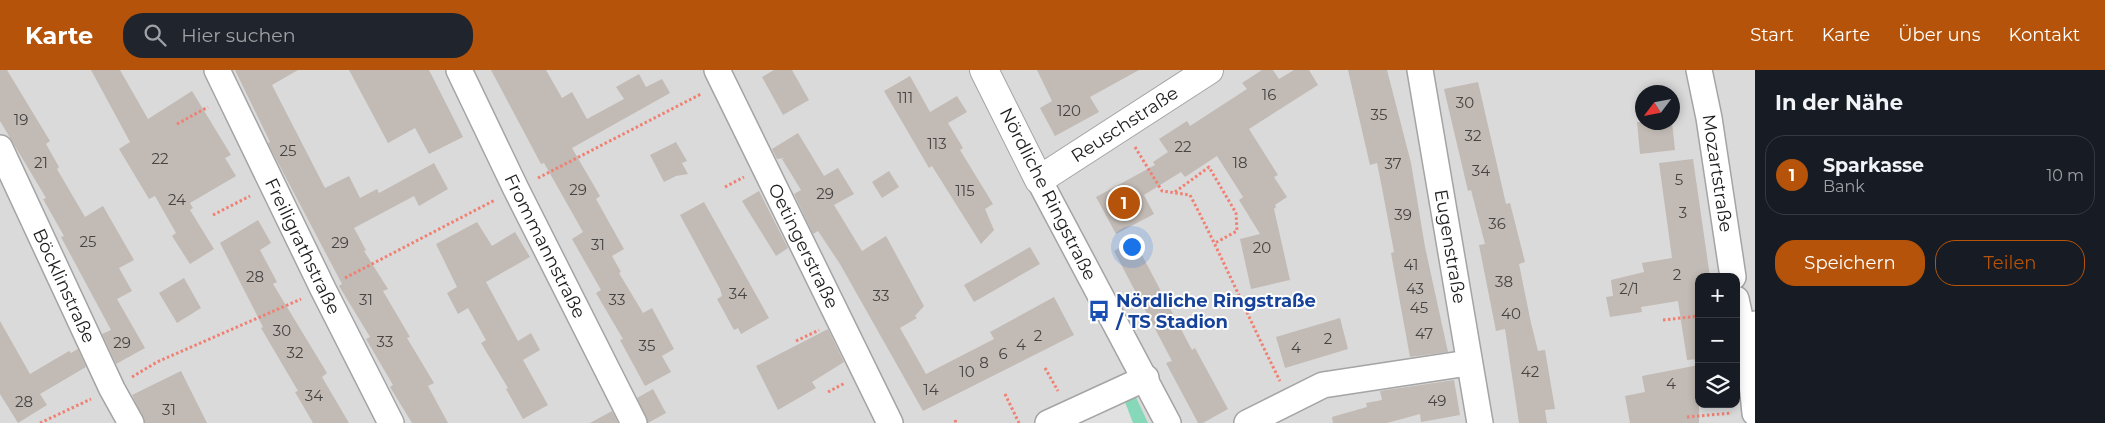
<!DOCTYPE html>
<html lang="de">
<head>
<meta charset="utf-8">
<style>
	body { margin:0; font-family:Montserrat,sans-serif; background:#20242c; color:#f1f3f6 }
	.controls { position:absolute; right:15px; bottom:15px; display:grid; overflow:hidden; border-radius:10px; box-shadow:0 2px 8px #0003 }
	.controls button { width:45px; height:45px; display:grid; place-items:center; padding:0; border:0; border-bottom:1px solid #363941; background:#171b24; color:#f1f3f6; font:25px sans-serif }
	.compass { position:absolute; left:1635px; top:15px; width:45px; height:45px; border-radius:50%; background:#171b24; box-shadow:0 2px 8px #0003; rotate:238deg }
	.you { position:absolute; left:1131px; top:176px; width:18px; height:18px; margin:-12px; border:4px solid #fff; border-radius:50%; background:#1a73e8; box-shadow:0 0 0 8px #1a73e833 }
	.badge { display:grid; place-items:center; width:32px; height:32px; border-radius:50%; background:#b45309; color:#fff; font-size:16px; font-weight:700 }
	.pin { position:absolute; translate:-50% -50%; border:2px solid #fff; box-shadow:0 1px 5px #0006 }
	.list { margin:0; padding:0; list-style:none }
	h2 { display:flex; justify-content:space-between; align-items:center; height:65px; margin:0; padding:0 20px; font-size:21px }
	h2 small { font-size:16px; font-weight:400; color:#9ea1a6 }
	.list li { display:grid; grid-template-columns:32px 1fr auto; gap:15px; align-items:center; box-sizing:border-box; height:80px; margin:0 10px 10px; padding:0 10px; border:1px solid #363941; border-radius:20px }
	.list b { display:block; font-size:19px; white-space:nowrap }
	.list p { margin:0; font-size:16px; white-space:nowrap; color:#9ea1a6 }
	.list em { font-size:16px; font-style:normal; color:#9ea1a6 }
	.actions { display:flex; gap:10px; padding:15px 20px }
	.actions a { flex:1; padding:11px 0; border:1px solid #b45309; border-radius:20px; text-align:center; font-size:18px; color:#b45309 }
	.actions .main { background:#b45309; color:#fff }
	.icon { flex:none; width:28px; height:28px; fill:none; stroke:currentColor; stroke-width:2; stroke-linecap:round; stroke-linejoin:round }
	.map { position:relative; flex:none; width:1755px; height:353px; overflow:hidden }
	header { display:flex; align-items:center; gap:30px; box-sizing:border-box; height:70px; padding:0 25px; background:#b45309; color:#fff }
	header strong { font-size:24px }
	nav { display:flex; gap:28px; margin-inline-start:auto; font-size:18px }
	.search { width:350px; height:45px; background:#20242c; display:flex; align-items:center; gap:12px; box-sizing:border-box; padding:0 18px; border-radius:20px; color:#9ea1a6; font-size:19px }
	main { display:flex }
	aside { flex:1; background:#171b24 }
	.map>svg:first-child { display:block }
	.residential { fill:#dbdada; fill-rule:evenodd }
	.pitch { fill:#87d8b9 }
	.parking { fill:#e1e1e1 }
	.building { fill:#c2bab4 }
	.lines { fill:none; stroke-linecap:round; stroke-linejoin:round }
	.minor-casing { stroke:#a4a4a4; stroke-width:28 }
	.tertiary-casing { stroke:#a4a4a4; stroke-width:30 }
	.path { stroke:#f08072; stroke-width:3; stroke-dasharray:2.5 2.5; stroke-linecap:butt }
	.minor { stroke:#fff; stroke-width:25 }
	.tertiary { stroke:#fff; stroke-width:28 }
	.labels { text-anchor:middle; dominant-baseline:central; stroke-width:4; stroke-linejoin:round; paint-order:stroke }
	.number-label { font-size:15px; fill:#464443 }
	.street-label { font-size:18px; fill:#1d1d1d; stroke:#fff }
	.transit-label { font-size:18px; font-weight:bold; fill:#164399; stroke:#fff; text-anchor:start }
</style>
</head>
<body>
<header>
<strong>Karte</strong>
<div class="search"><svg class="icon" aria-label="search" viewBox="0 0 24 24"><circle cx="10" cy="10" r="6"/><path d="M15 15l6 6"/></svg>Hier suchen</div>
<nav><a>Start</a><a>Karte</a><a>Über uns</a><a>Kontakt</a></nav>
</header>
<main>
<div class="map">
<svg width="1755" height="353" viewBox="0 0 1755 353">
	<rect width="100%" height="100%" fill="#eeebe4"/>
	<path class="residential" d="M0,0H1755V353H0ZM1642,22H1672V52H1642ZM1699,207H1736V334H1699Z"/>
	<path class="pitch" d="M1134,323L1148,353H1068Z"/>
	<path class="parking" d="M1125,332L1133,353H1075Z"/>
	<path class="building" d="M0,0H7L50,71L46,74L59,97L57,99L85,147L103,136L134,190L119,198L132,221L117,229L145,278L116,294L102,264L111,260L61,167L64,166L43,129L46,128L0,51Z
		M91,0H120L148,49L192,21L231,85L225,88L236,106L190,133L193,138L190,140L214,179L190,194L172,166L176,163L155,126L149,129L119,79L130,72Z
		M235,0H298L272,15L325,118L349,106L360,128L377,119L379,123L434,93L448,119L419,136L414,126L354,158L366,180L364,181L388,219L383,221L410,267L407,268L434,313L428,316L448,353H412L390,317L393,315L366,269L370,267L339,216L342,214L275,87L268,73L270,72Z
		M349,0H429L463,67L429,84L415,58L388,73Z
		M491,0H546L562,28L572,22L587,49L624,29L616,17L639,4L646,17L662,9L670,23L572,78L600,126L596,129L624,179L612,186L621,202L619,203L643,243L652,238L674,279L662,286L671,302L645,316L620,270L623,269L596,223L601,220L572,169L583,162L544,93L541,94Z
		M774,0H792L809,30L783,45L762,7Z
		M1037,0H1139L1090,27L1099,42L1055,66L1040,38L1052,31Z
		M1262,0H1273L1279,9L1294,0H1309L1318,15L1249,59L1278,105L1274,107L1287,127L1275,135L1276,137L1274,139L1290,210L1251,219L1240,169L1260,164L1239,130L1243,127L1217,86L1185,107L1181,102L1144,125L1154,144L1116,164L1096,127L1155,95L1153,92L1168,82L1159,69L1187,51L1190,56L1247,19L1242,13Z
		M1348,0H1387L1411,93L1425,177L1448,282L1410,287L1391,183L1394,182L1382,118L1377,93L1370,95Z
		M910,6L930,42L957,26L967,42L948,53L963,78L960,80L993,134L985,139L994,160L981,174L932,96L929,98L884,21Z
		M1478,12L1506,134L1510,133L1525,192L1519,194L1531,253L1538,281L1545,280L1555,339L1545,340L1547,353H1519L1505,259L1496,261L1479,175L1485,174L1471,120L1468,121L1444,19Z
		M1637,52H1672L1675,80L1640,84Z
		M798,63L824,106L838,98L854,124L834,135L862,181L886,166L924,236L915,246L917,248L900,258L926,304L994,269L990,262L1054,227L1074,265L923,341L840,194L818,161L813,164L794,124L801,120L782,89L785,88L777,89L772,79Z
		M676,72L687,91L682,93L688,104L676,106L664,112L650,85Z
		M1693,89L1710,207H1699V289L1687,290L1678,231L1641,237L1642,242L1610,247L1606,227L1613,226L1611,210L1644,202L1642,193L1672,188L1659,93Z
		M889,101L899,117L882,128L872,112Z
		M759,121L788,178L776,186L742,131Z
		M704,132L769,248L741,264L738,258L734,260L717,229L722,226L720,219L680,145Z
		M258,150L271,173L260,180L277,212L273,214L327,303L322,307L349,353H313L295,322L298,321L261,258L263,257L220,173Z
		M477,152L492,176L515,162L530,187L486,212L518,271L531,263L540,280L523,290L548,335L523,349L506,319L508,318L481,273L486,270L468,238L458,244L447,223L457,217L436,174Z
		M1134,170L1192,280L1195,278L1228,339L1203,353H1198L1166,293L1172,291L1114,181Z
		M1030,177L1040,194L974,232L964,215Z
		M184,208L201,238L177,253L159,223Z
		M1340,248L1348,279L1285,298L1276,267Z
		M0,251L30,304L69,281L71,283L78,279L86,297L40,324L47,335L18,353L0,324Z
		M828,259L844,292L812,312L816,318L778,340L756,296Z
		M1699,295V353H1630L1625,326L1645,322L1642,306Z
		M181,301L207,353H145L132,325Z
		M1454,310L1460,345L1421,352L1420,344L1387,353H1333L1332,347L1367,337L1366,333L1382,330L1380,321Z
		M653,319L666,343L648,353L637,328Z
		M612,341L618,353H590Z"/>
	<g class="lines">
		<g class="minor-casing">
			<g id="minor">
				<path id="s1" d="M217,0L323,219L391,353"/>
				<path id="s2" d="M459,0L516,119L634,353"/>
				<path id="s3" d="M717,0L890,353"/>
				<path id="s4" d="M1420,0L1480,353"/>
				<path id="s5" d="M1699,0L1709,48L1733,207"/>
				<path id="s6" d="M0,78L112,319L131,353"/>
				<path d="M1039,110L1168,353"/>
				<path d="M1736,229L1747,279"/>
				<path d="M1755,254L1749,284L1755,343"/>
				<path d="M1048,353L1146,308"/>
				<path d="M1247,353L1323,315L1468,293"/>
			</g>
		</g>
		<g class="tertiary-casing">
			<g id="tertiary">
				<path id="s7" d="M984,0L1039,110L1209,0"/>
			</g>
		</g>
		<path class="path" d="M177,54L208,37
			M1135,77L1162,121L1190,125C1222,186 1249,249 1280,311
			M538,108L701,24
			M725,117L744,107
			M1175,122L1209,97L1236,143L1237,161L1215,173
			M213,145L250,126
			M345,208L495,130
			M1663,250L1699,246
			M796,271L819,260
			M1045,298L1058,321
			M132,307L157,292L301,229
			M828,322L845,313
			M1005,324L1019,353
			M1687,347L1732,343
			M955,350L956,353
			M40,353L91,329"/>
		<use href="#minor" class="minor"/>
		<use href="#tertiary" class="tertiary"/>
	</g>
	<defs>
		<g id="bus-bare" transform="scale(1.725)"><path d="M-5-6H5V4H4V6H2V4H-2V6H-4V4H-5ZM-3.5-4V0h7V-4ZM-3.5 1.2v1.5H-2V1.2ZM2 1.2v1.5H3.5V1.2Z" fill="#1a4fb4" stroke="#fff" stroke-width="2.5" paint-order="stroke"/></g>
	</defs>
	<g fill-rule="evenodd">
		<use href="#bus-bare" x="1099" y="241"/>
	</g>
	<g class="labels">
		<g class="number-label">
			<text x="1269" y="24">16</text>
			<text x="905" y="27">111</text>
			<text x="1465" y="32">30</text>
			<text x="1069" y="40">120</text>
			<text x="1379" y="44">35</text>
			<text x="21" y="49">19</text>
			<text x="1473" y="65">32</text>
			<text x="937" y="73">113</text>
			<text x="1183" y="76">22</text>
			<text x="288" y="80">25</text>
			<text x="160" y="88">22</text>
			<text x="41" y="92">21</text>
			<text x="1240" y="92">18</text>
			<text x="1393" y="93">37</text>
			<text x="1481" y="100">34</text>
			<text x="1679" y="109">5</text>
			<text x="578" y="119">29</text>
			<text x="965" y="120">115</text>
			<text x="825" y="123">29</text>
			<text x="177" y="129">24</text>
			<text x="1683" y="142">3</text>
			<text x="1403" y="144">39</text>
			<text x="1497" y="153">36</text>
			<text x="88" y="171">25</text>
			<text x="340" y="172">29</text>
			<text x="598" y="174">31</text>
			<text x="1262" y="177">20</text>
			<text x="1411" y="194">41</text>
			<text x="1677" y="204">2</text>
			<text x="255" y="206">28</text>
			<text x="1504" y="211">38</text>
			<text x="1415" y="218">43</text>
			<text x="1629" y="218">2/1</text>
			<text x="738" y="223">34</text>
			<text x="881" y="225">33</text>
			<text x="366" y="229">31</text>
			<text x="617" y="229">33</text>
			<text x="1419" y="237">45</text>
			<text x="1511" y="243">40</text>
			<text x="282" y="260">30</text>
			<text x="1424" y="263">47</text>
			<text x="1038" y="265">2</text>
			<text x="1328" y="268">2</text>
			<text x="385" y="271">33</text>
			<text x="122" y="272">29</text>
			<text x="1021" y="274">4</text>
			<text x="647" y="275">35</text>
			<text x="1296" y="277">4</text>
			<text x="295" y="282">32</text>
			<text x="1003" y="283">6</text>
			<text x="984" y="292">8</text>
			<text x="967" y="301">10</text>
			<text x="1530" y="301">42</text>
			<text x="1671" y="313">4</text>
			<text x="931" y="319">14</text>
			<text x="314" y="325">34</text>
			<text x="1437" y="330">49</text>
			<text x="24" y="331">28</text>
			<text x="169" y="339">31</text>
		</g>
		<g class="street-label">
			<text stroke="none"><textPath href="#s7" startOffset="225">Reuschstraße</textPath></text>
			<text stroke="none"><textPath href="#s5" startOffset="105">Mozartstraße</textPath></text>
			<text transform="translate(1048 124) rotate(63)">Nördliche Ringstraße</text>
			<text stroke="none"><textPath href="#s1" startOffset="196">Freiligrathstraße</textPath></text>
			<text stroke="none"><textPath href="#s2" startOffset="196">Frommannstraße</textPath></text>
			<text stroke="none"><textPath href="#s3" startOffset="196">Oetingerstraße</textPath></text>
			<text stroke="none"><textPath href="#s4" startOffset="179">Eugenstraße</textPath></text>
			<text stroke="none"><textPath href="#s6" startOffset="152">Böcklinstraße</textPath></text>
		</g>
		<g class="transit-label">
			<text x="1116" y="231">Nördliche Ringstraße<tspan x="1116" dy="21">/ TS Stadion</tspan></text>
		</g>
	</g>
</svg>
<div class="controls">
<button>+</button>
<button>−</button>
<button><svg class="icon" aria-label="layers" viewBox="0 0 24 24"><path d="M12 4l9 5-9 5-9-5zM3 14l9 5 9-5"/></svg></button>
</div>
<svg class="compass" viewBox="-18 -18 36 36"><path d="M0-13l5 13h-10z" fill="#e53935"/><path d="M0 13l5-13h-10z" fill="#9ea1a6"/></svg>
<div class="you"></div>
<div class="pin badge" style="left:1124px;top:133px">1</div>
</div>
<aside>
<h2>In der Nähe<small></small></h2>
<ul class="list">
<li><span class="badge">1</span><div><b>Sparkasse</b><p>Bank</p></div><em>10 m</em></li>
</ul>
<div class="actions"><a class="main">Speichern</a><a>Teilen</a></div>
</aside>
</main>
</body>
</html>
